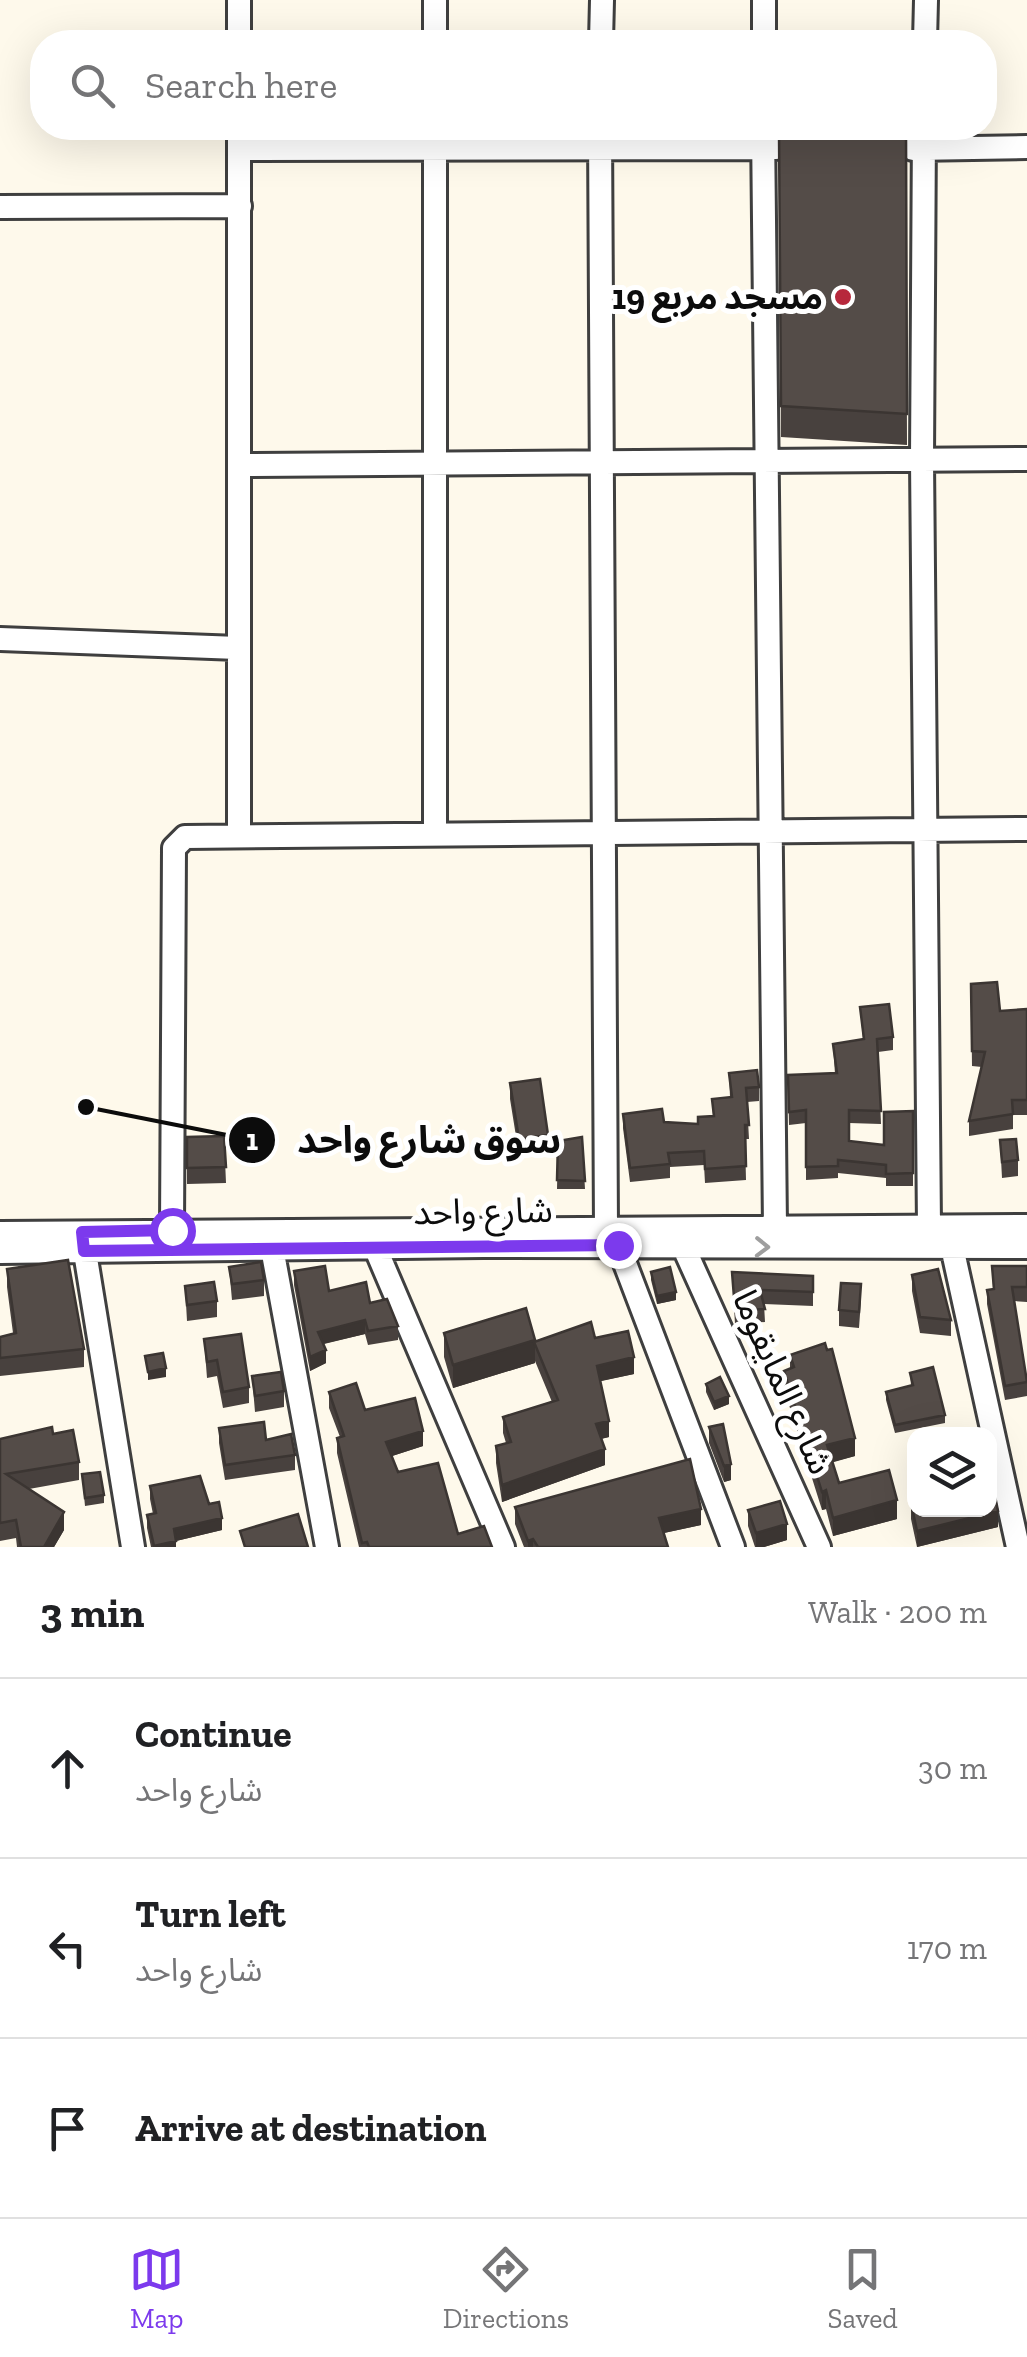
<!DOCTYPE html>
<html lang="en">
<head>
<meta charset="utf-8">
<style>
	body { margin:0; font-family:"Zilla Slab","Noto Sans Arabic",serif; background:#f6f6f6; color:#202124 }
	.controls { position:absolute; right:30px; bottom:30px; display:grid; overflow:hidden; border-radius:20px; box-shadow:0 10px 40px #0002 }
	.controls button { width:90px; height:90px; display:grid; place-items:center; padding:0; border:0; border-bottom:2px solid #e0e0e0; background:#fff; color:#202124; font:50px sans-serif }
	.stop { position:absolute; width:30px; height:30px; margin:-22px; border:8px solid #7c3aed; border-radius:50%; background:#fff }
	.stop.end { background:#7c3aed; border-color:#fff; box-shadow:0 2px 10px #0008 }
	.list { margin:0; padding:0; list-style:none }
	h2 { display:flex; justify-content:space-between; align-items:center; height:130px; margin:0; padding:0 40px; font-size:42px }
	h2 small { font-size:32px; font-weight:400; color:#757577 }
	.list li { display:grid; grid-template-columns:65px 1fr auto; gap:30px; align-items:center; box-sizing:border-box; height:180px; padding:0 40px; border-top:2px solid #e0e0e0 }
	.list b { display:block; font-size:38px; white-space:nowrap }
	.list p { margin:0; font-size:32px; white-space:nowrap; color:#757577 }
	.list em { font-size:32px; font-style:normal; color:#757577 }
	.icon { flex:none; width:55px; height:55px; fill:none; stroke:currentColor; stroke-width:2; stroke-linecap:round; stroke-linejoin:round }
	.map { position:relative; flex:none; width:1027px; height:1547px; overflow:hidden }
	.search { position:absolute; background:#fff; box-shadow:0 10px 40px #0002; left:30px; right:30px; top:30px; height:110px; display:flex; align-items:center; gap:25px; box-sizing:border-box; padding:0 35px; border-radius:40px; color:#757577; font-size:38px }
	.sheet { height:670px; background:#fff }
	nav { display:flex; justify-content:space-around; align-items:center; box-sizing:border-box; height:140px; border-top:2px solid #e0e0e0; background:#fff; font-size:28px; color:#757577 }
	nav a { display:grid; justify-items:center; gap:5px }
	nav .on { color:#7c3aed }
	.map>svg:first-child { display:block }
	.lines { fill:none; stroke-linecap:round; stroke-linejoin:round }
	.minor-casing { stroke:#3f3f3f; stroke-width:28 }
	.minor { stroke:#fff; stroke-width:22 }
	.wall { fill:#48413e }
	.shaded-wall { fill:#3b3532 }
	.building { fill:#544c48; stroke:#3b3532; stroke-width:2.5 }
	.oneway { stroke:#9e9e9e }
	.route { stroke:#7c3aed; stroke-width:12 }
	.poi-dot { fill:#b7283c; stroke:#fff; stroke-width:4 }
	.labels { text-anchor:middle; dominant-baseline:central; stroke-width:10; stroke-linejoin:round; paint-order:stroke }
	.poi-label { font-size:35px; font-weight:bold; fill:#0c0c0c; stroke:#fff; text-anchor:end }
	.street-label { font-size:35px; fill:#0c0c0c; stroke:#fff }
	.leader { fill:none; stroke:#0c0c0c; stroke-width:4 }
	.callout-dot { fill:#0c0c0c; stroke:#fff; stroke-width:4 }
	.mark-label { font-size:30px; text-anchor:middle; font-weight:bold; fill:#fff }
	.callout-label { font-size:38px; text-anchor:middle; font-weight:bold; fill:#0c0c0c; stroke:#fff; stroke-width:10; stroke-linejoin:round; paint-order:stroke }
</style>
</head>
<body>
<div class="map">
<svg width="1027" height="1547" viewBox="0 0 1027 1547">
	<rect width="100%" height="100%" fill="#fef9eb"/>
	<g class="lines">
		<g class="minor-casing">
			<path id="minor" d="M239,0V42
				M435,42V0
				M601,42L602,0
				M764,42V0
				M925,42L926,0
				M600,128L606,1229L618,1245L733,1547
				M763,128L775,1227
				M924,128L922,460L929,1227
				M240,149L776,148
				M913,149L1027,147
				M0,207L240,206
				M241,465L1027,459
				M0,639L238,648
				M239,834V128
				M435,834V128
				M172,1230L174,848L185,837L1027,829
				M0,1233L1027,1226
				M679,1237L819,1547
				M83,1240L133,1547
				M375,1247L503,1547
				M952,1247L1018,1547
				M272,1248L327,1547
				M0,1252L483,1246L1027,1247"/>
		</g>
		<use href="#minor" class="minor"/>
	</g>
	<path class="wall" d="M906,131L907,445L781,437L779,132Z
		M971,984L1000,1011L1027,1009V1115H1013V1129L969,1136V1121L982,1067L972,1066Z
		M860,1007L893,1037V1050L878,1052L881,1124L849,1123V1141L884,1145L913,1111V1186H886V1178L838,1173V1178L806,1180V1123L789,1125L788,1075L835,1074L833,1044L863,1039Z
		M729,1073L759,1087V1101L747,1102L749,1139H745L746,1180L705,1183L704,1165L670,1167V1178L630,1182L623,1128V1114L664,1122L698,1124L713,1116L712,1099L730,1097Z
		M510,1083L548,1135V1151L519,1155L510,1099Z
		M224,1136L226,1183L187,1184V1137Z
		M582,1137L585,1189H557L558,1141Z
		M1000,1140L1018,1160V1176L1002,1178Z
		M992,1266H1027V1302L1014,1301L1027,1382V1396L1005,1400L987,1304V1290L993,1289Z
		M229,1267L264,1280V1296L232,1300Z
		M7,1269L84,1349V1367L0,1376V1337L13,1333L7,1287Z
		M294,1271L329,1291L370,1303L398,1326V1340L368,1345L365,1334L324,1344L326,1363L310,1371L294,1285Z
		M651,1272L676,1300L657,1304L651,1280Z
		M732,1272L813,1276V1306L764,1304L765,1322L735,1324Z
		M912,1275L951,1320V1336L920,1333L912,1291Z
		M185,1286L217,1301V1317L187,1321Z
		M861,1300L859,1328L839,1326V1310Z
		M444,1333L535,1341L595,1338L634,1374L600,1381L609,1437L601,1439L605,1465L502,1502L496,1463V1446L506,1443L503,1433V1417L552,1402L535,1361V1363L453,1388L444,1357Z
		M204,1339L249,1387V1403L223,1408L217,1376L207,1378Z
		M790,1355L855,1456L832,1462L839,1483L897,1519L833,1536L826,1509L822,1510L784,1389V1371L790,1369Z
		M910,1373L945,1415V1423L895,1433L886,1400V1392L911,1385Z
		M252,1376L284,1391V1407L255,1412Z
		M706,1384L729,1404L714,1410L706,1392Z
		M329,1392L365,1410L423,1446L392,1456L398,1472L458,1534L492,1547H359L337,1453V1438L340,1437L329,1408Z
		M709,1427L731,1480L724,1482L709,1443Z
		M219,1428L266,1440L295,1455V1470L225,1480L219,1443Z
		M53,1434L79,1462V1480L29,1489L64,1530L54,1547H17L16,1538L0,1541V1439Z
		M82,1474L104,1495V1503L85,1506Z
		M150,1486L209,1504L222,1530L176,1541V1547H151L147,1528V1515L153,1514L150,1499Z
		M911,1503L998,1527L917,1547L911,1519Z
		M515,1507L701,1525L664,1533L668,1547H524L515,1524Z
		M748,1510L787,1540L764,1547H755L748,1526Z"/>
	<path class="shaded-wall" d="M676,1292V1300L657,1304V1296Z
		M365,1320V1334L318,1345V1332Z
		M535,1340V1363L453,1388V1365Z
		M326,1350V1363L310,1371V1357Z
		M634,1357V1374L597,1382V1366Z
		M166,1368V1377L148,1380V1372Z
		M729,1396V1404L714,1410V1402Z
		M609,1421V1437L596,1440V1424Z
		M423,1431V1446L386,1458V1442Z
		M855,1438V1456L827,1464V1445Z
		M605,1449V1465L502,1502V1485Z
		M731,1464V1480L724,1482V1466Z
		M826,1490V1509L822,1510V1492Z
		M897,1500V1519L833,1536V1518Z
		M701,1509V1525L659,1534V1518Z
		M998,1511V1527L917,1547V1531Z
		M64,1512V1530L54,1547H44Z
		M222,1518V1530L176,1541V1547H154L174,1529Z
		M787,1524V1540L764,1547H756V1533Z
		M533,1539V1547H528V1541Z"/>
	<path class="building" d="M906,131L907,414L781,406L779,132Z
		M997,982L1000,1011L1027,1009V1100H1012L1013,1114L969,1121L985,1052L972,1051L971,984Z
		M889,1004L893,1037L877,1039L881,1111L849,1110V1141L884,1145V1112L913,1111V1173L886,1174V1165L838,1160V1166L806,1167V1110L789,1112L788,1075L837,1073L833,1044L864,1039L860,1007Z
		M757,1070L759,1087L746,1088L749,1125H745L746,1166L705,1169L704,1151L668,1153L670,1164L630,1168L623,1114L662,1109L664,1122L698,1124V1117L714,1116L712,1099L732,1097L729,1073Z
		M540,1079L548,1135L519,1139L510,1083Z
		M224,1136L226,1167L187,1168V1137Z
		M582,1137L585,1181L557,1180L558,1141Z
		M1016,1139L1018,1160L1002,1162L1000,1140Z
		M68,1260L84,1349L0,1358V1337L16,1333L7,1269Z
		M261,1262L264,1280L232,1284L229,1267Z
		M325,1266L329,1291L366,1282L370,1303L387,1299L398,1326L368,1331L365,1320L318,1332L326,1350L310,1357L294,1271Z
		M992,1266H1027V1287H1012L1027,1382L1005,1386L987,1290L994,1289Z
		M670,1267L676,1292L657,1296L651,1272Z
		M938,1269L951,1320L920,1317L912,1275Z
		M732,1272L813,1276V1292L760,1290L765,1309L735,1310Z
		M214,1282L217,1301L187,1305L185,1286Z
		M841,1283L861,1284L859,1312L839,1310Z
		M526,1308L535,1340L453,1365L444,1333Z
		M591,1322L595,1338L628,1331L634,1357L597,1366L609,1421L596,1424L605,1449L502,1485L496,1446L511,1442L503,1417L558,1400L534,1342Z
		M241,1334L249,1387L223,1392L217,1360L207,1362L204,1339Z
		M825,1343L827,1350L832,1349L855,1438L827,1445L839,1483L889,1470L897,1500L833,1518L826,1490L822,1492L784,1371L794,1367L790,1355Z
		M163,1353L166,1368L148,1372L145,1356Z
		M933,1367L945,1415L895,1425L886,1392L913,1385L910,1373Z
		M281,1372L284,1391L255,1396L252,1376Z
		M720,1377L729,1396L714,1402L706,1384Z
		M356,1383L365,1410L415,1398L423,1431L386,1442L398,1472L438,1463L458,1534L484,1526L492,1547H369L367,1542L362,1543L337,1438L344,1436L329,1392Z
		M264,1422L266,1440L291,1434L295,1455L225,1465L219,1428Z
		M723,1424L731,1464L724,1466L709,1427Z
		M52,1427L53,1434L73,1430L79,1462L6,1474L64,1512L44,1547H21L16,1520L0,1523V1439Z
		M690,1459L701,1509L659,1518L668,1547H538L533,1539L528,1541L515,1507Z
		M100,1472L104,1495L85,1498L82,1474Z
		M200,1476L209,1504L219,1502L222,1518L174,1529L176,1541L154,1546L147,1515L156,1513L150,1486Z
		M995,1496L998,1511L917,1531L911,1503L914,1502V1510H990V1497Z
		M780,1501L787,1524L756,1533L748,1510Z
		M298,1514L308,1547H245L240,1531Z"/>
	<defs><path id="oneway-chevron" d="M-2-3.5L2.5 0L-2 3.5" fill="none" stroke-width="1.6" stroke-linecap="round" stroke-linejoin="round" transform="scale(2.5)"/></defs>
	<use class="oneway" href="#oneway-chevron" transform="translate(762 1247) rotate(1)"/>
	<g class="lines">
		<path class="route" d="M172,1230L82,1232L84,1251L618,1245"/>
	</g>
	<circle class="poi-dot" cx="843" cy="297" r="10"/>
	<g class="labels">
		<g class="poi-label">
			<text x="823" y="297">مسجد مربع 19</text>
		</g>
		<g class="street-label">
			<text transform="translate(483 1211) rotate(-1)">شارع واحد</text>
			<text transform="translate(783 1382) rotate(66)">شارع المايقوما</text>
		</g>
	</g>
	<path class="leader" d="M86 1107L252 1140"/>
	<g class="callout-dot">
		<circle cx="86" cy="1107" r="10"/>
		<circle cx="252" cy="1140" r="25"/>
	</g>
	<g class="mark-label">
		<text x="252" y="1150">1</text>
	</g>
	<g class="callout-label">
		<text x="429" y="1153">سوق شارع واحد</text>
	</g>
</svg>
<div class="controls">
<button><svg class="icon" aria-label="layers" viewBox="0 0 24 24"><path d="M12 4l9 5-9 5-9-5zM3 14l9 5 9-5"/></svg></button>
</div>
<div class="stop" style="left:172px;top:1230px"></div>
<div class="stop end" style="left:618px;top:1245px"></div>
<div class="search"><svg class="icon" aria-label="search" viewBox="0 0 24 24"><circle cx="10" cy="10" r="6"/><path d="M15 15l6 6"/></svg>Search here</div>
</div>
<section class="sheet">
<h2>3 min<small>Walk · 200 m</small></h2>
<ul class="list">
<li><svg class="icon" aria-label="ahead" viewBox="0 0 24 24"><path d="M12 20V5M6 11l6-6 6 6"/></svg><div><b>Continue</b><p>شارع واحد</p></div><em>30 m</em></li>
<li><svg class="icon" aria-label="left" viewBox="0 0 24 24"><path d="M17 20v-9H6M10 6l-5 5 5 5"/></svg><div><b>Turn left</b><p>شارع واحد</p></div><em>170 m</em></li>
<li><svg class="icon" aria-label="arrive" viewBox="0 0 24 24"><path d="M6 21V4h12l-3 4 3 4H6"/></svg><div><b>Arrive at destination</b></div></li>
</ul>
</section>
<nav>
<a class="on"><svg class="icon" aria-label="map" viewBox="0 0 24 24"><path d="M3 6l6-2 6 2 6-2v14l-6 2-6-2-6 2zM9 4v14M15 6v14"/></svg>Map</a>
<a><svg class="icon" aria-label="directions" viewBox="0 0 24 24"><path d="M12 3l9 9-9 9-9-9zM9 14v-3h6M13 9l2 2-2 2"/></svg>Directions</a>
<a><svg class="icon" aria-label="saved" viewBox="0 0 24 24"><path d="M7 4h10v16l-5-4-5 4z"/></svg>Saved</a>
</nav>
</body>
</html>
